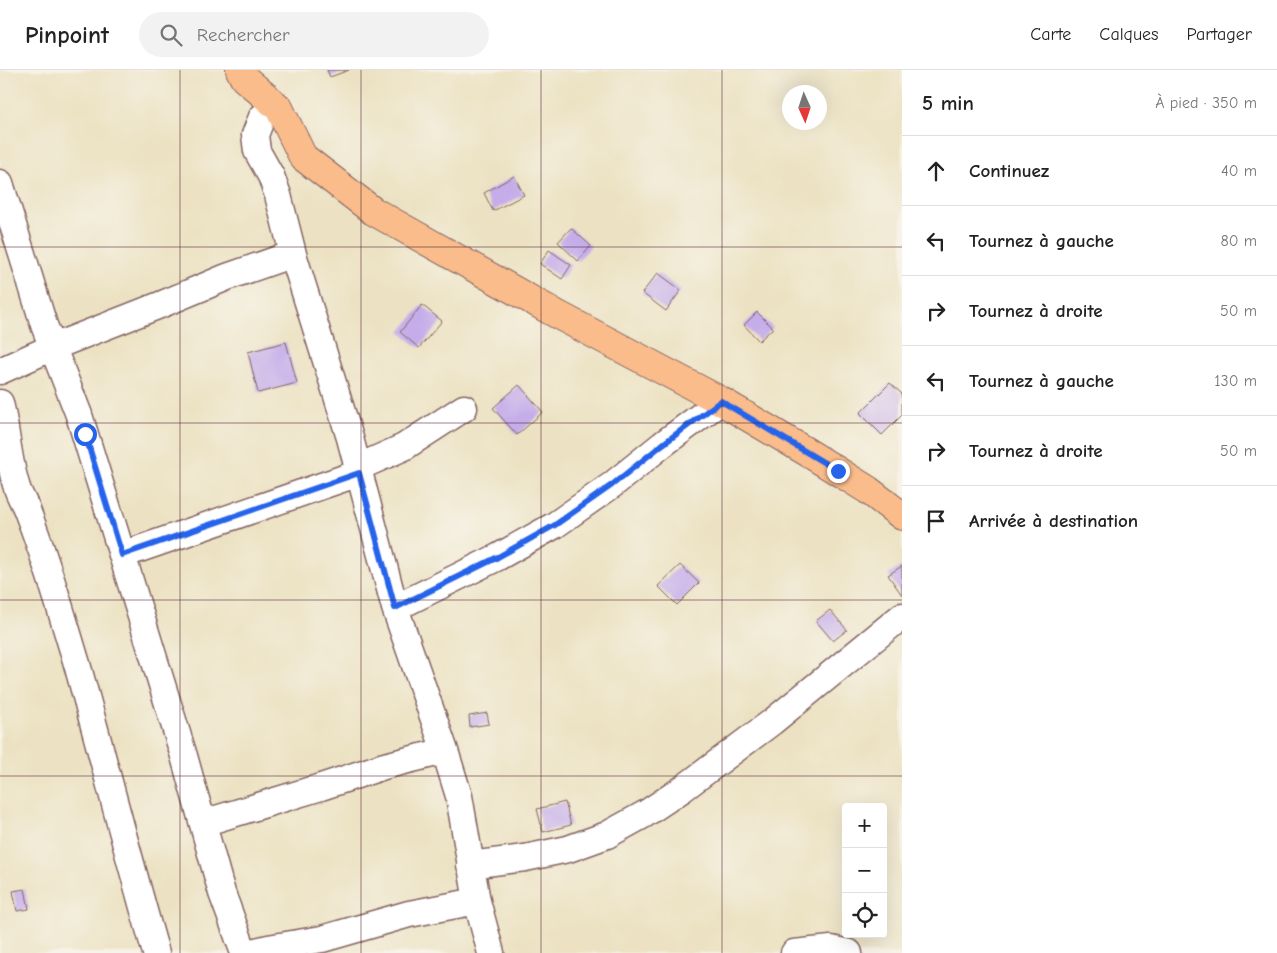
<!DOCTYPE html>
<html lang="fr">
<head>
<meta charset="utf-8">
<style>
	body { margin:0; font-family:"Comic Neue",sans-serif; background:#f2f2f2; color:#222 }
	.controls { position:absolute; right:15px; bottom:15px; display:grid; overflow:hidden; border-radius:5px; box-shadow:0 5px 20px #0002 }
	.controls button { width:45px; height:45px; display:grid; place-items:center; padding:0; border:0; border-bottom:1px solid #e0e0e0; background:#fff; color:#222; font:25px sans-serif }
	.compass { position:absolute; left:782px; top:15px; width:45px; height:45px; border-radius:50%; background:#fff; box-shadow:0 5px 20px #0002; rotate:177deg }
	.stop { position:absolute; width:15px; height:15px; margin:-11px; border:4px solid #2563eb; border-radius:50%; background:#fff }
	.stop.end { background:#2563eb; border-color:#fff; box-shadow:0 1px 5px #0008 }
	.list { margin:0; padding:0; list-style:none }
	h2 { display:flex; justify-content:space-between; align-items:center; height:65px; margin:0; padding:0 20px; font-size:21px }
	h2 small { font-size:16px; font-weight:400; color:#767676 }
	.list li { display:grid; grid-template-columns:32px 1fr auto; gap:15px; align-items:center; box-sizing:border-box; height:70px; padding:0 20px; border-top:1px solid #e0e0e0 }
	.list b { display:block; font-size:19px; white-space:nowrap }
	.list em { font-size:16px; font-style:normal; color:#767676 }
	.icon { flex:none; width:28px; height:28px; fill:none; stroke:currentColor; stroke-width:2; stroke-linecap:round; stroke-linejoin:round }
	.map { position:relative; flex:none; width:902px; height:883px; overflow:hidden }
	header { display:flex; align-items:center; gap:30px; box-sizing:border-box; height:70px; padding:0 25px; background:#fff; border-bottom:1px solid #e0e0e0 }
	header strong { font-size:24px }
	nav { display:flex; gap:28px; margin-inline-start:auto; font-size:18px }
	.search { width:350px; height:45px; background:#f2f2f2; display:flex; align-items:center; gap:12px; box-sizing:border-box; padding:0 18px; border-radius:28px; color:#767676; font-size:19px }
	main { display:flex }
	aside { flex:1; background:#fff }
	.map>svg:first-child { display:block }
	.building { fill:#c5adea }
	.lines { fill:none; stroke-linecap:round; stroke-linejoin:round }
	.minor-casing { stroke:#836360; stroke-width:29 }
	.major-casing { stroke:#836360; stroke-width:30 }
	.minor { stroke:#fff; stroke-width:26 }
	.major { stroke:#fabc8b; stroke-width:28 }
	.route { stroke:#2563eb; stroke-width:6 }
	.grid { fill:none; stroke:#4a1f2b; stroke-width:1; stroke-opacity:0.55 }
</style>
</head>
<body>
<header>
<strong>Pinpoint</strong>
<div class="search"><svg class="icon" aria-label="search" viewBox="0 0 24 24"><circle cx="10" cy="10" r="6"/><path d="M15 15l6 6"/></svg>Rechercher</div>
<nav><a>Carte</a><a>Calques</a><a>Partager</a></nav>
</header>
<main>
<div class="map">
<svg width="902" height="883" viewBox="0 0 902 883">
	<rect width="100%" height="100%" fill="#f7f3e8"/>
	<filter id="ink" filterUnits="userSpaceOnUse"><feTurbulence type="fractalNoise" baseFrequency=".02" numOctaves="2"/><feDisplacementMap in="SourceGraphic" scale="10" xChannelSelector="R" yChannelSelector="G"/><feConvolveMatrix kernelMatrix="1 2 1 2 8 2 1 2 1" color-interpolation-filters="sRGB"/></filter>
	<filter id="wash" filterUnits="userSpaceOnUse"><feTurbulence type="fractalNoise" baseFrequency=".0096" numOctaves="4" result="noise"/><feDisplacementMap in="SourceGraphic" scale="20" xChannelSelector="R" yChannelSelector="G"/><feGaussianBlur stdDeviation="1.12" result="paint"/><feColorMatrix in="noise" values="0 0 0 0 0 0 0 0 0 0 0 0 0 0 0 0 0 1.4 0 .05"/><feComposite in="paint" operator="in"/></filter>
	<g filter="url(#wash)">
		<rect width="100%" height="100%" fill="#ece2c3"/>
		<g id="blocks">
			<path class="building" d="M327,0H349L330,7Z
				M514,106L524,125L493,141L484,123Z
				M571,158L591,176L578,191L558,172Z
				M549,180L571,195L562,209L540,194Z
				M658,203L681,220L666,241L642,223Z
				M422,235L442,251L419,278L400,262Z
				M757,242L773,258L759,271L744,255Z
				M286,272L297,313L258,323L248,282Z
				M890,313L902,324V345L882,365L860,343Z
				M519,315L543,342L517,365L493,338Z
				M680,495L699,513L677,535L658,516Z
				M902,496V525L888,505Z
				M830,540L847,560L833,571L816,551Z
				M487,643L489,654L470,657L469,646Z
				M565,732L571,755L543,762L537,739Z
				M25,819L29,839L17,841L13,821Z"/>
		</g>
	</g>
	<g filter="url(#ink)">
		<use href="#blocks" fill-opacity="0" stroke="#836360" stroke-width="1"/>
		<g class="lines">
			<g class="minor-casing">
				<path id="minor" d="M279,38L262,47L255,65L257,81L271,106L278,125L293,184L350,368L395,538L445,681L459,726L477,831L491,883
					M0,113L44,255L79,345L184,686L222,823L244,883
					M0,301L53,277L160,235L227,207L293,184
					M0,333C7,361 8,391 17,418C20,427 25,434 28,443C47,492 62,544 77,594C104,690 128,787 156,883
					M122,485L359,403V397L404,377L464,338
					M395,538L498,487L555,455L612,415L663,374L721,331
					M203,753L321,717L384,696L445,681
					M470,795L525,788L568,779L607,765L645,744L681,720L772,652L902,546
					M248,883L268,878L322,869L409,844L477,831
					M794,883L831,879L849,883"/>
			</g>
			<g class="major-casing">
				<path id="major" d="M240,0L244,8L279,38L303,87L373,141L560,246L721,331L807,382L868,420L902,446"/>
			</g>
			<use href="#minor" class="minor"/>
			<use href="#major" class="major"/>
		</g>
	</g>
	<g class="lines" filter="url(#ink)">
		<path class="route" d="M85,364L122,485L359,403L395,538L498,487L555,455L612,415L663,374L721,331L838,401"/>
	</g>
	<path class="grid" d="M180,0V883M361,0V883M541,0V883M722,0V883M0,177H902M0,353H902M0,530H902M0,706H902"/>
</svg>
<div class="controls">
<button>+</button>
<button>−</button>
<button><svg class="icon" aria-label="locate" viewBox="0 0 24 24"><circle cx="12" cy="12" r="6"/><path d="M12 2v4M12 18v4M2 12h4M18 12h4"/></svg></button>
</div>
<svg class="compass" viewBox="-18 -18 36 36"><path d="M0-13l5 13h-10z" fill="#e53935"/><path d="M0 13l5-13h-10z" fill="#767676"/></svg>
<div class="stop" style="left:85px;top:364px"></div>
<div class="stop end" style="left:838px;top:401px"></div>
</div>
<aside>
<h2>5 min<small>À pied · 350 m</small></h2>
<ul class="list">
<li><svg class="icon" aria-label="ahead" viewBox="0 0 24 24"><path d="M12 20V5M6 11l6-6 6 6"/></svg><div><b>Continuez</b></div><em>40 m</em></li>
<li><svg class="icon" aria-label="left" viewBox="0 0 24 24"><path d="M17 20v-9H6M10 6l-5 5 5 5"/></svg><div><b>Tournez à gauche</b></div><em>80 m</em></li>
<li><svg class="icon" aria-label="right" viewBox="0 0 24 24"><path d="M7 20v-9h11M14 6l5 5-5 5"/></svg><div><b>Tournez à droite</b></div><em>50 m</em></li>
<li><svg class="icon" aria-label="left" viewBox="0 0 24 24"><path d="M17 20v-9H6M10 6l-5 5 5 5"/></svg><div><b>Tournez à gauche</b></div><em>130 m</em></li>
<li><svg class="icon" aria-label="right" viewBox="0 0 24 24"><path d="M7 20v-9h11M14 6l5 5-5 5"/></svg><div><b>Tournez à droite</b></div><em>50 m</em></li>
<li><svg class="icon" aria-label="arrive" viewBox="0 0 24 24"><path d="M6 21V4h12l-3 4 3 4H6"/></svg><div><b>Arrivée à destination</b></div></li>
</ul>
</aside>
</main>
</body>
</html>
